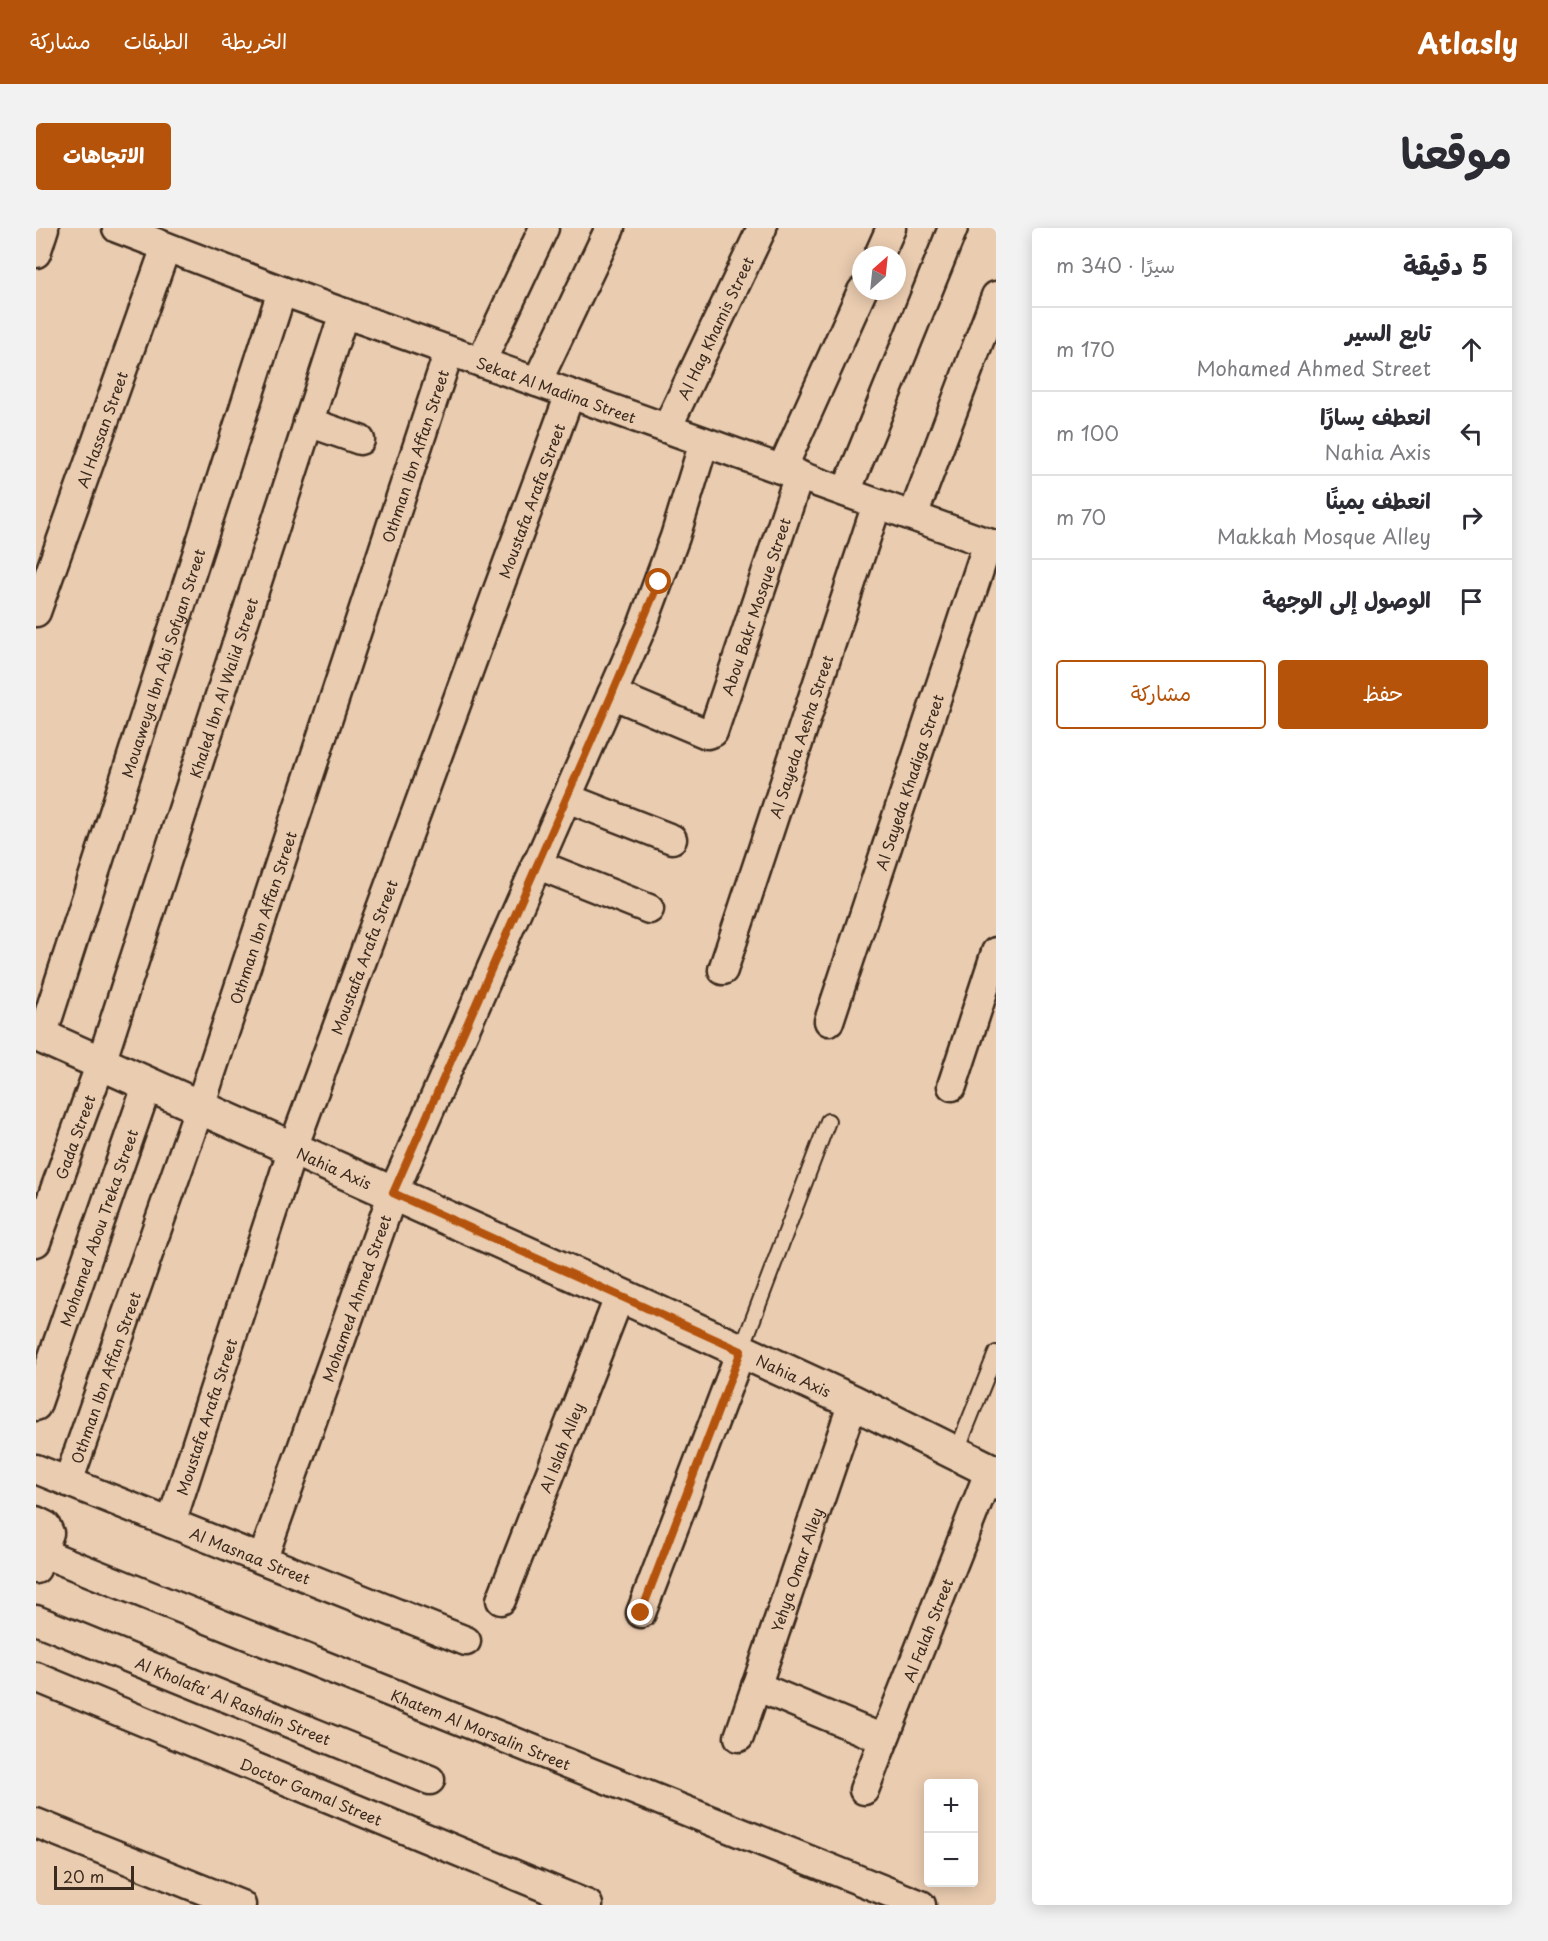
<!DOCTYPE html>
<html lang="ar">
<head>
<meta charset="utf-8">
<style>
	body { margin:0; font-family:"Playpen Sans","Playpen Sans Arabic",sans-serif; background:#f2f2f3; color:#2b2b33; direction:rtl }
	.controls { position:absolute; right:18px; bottom:18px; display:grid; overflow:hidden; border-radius:6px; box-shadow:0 3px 15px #0003 }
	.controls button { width:54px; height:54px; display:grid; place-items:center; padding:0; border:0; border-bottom:2px solid #e1e1e2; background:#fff; color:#2b2b33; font:30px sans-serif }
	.compass { position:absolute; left:816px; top:18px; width:54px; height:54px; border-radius:50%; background:#fff; box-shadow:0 3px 15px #0003; rotate:27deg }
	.scale { position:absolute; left:18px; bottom:15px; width:80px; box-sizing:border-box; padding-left:6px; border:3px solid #3b2a1e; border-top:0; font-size:16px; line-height:21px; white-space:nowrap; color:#3b2a1e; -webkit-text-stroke:4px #eaccb0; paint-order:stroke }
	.stop { position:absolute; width:18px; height:18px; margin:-14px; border:4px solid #b45309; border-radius:50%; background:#fff }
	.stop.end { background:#b45309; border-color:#fff; box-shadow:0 2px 6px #0008 }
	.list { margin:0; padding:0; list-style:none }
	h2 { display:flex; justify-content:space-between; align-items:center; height:78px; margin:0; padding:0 24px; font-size:26px }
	h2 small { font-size:20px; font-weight:400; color:#7c7c81 }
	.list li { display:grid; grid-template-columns:39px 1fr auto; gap:18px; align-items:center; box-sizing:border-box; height:84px; padding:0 24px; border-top:2px solid #e1e1e2 }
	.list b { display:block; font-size:22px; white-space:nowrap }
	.list p { margin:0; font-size:20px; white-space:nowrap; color:#7c7c81 }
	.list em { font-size:20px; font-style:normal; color:#7c7c81 }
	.actions { display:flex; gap:12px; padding:18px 24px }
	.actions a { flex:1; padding:14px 0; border:2px solid #b45309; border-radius:6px; text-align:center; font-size:21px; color:#b45309 }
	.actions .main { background:#b45309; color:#fff }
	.icon { flex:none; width:33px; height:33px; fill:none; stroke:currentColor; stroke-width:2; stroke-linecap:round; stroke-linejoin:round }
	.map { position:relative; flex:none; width:960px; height:1677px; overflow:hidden; direction:ltr; border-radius:6px }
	header { display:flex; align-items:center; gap:36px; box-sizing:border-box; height:84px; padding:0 30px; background:#b45309; color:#fff }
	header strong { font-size:28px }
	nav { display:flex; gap:33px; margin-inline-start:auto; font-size:21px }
	.intro { display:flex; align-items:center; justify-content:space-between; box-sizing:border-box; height:144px; padding:0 36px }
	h1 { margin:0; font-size:42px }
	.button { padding:15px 27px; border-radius:6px; background:#b45309; color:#fff; font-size:21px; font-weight:700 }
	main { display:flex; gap:36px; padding:0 36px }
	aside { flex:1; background:#fff; border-radius:6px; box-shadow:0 3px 15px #0003 }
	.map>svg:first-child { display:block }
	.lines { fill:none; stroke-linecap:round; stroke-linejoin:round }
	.service-casing { stroke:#3b2a1e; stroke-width:18 }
	.minor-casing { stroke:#3b2a1e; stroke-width:33 }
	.secondary-casing { stroke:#3b2a1e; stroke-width:38 }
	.service { stroke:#eaccb0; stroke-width:14 }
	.minor { stroke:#eaccb0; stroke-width:28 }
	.secondary { stroke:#eaccb0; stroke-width:33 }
	.route { stroke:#b45309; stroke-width:8 }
	.labels { text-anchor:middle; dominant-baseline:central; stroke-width:5; stroke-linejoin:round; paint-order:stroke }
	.street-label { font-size:15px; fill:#3b2a1e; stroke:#eaccb0 }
</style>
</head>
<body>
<header>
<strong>Atlasly</strong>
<nav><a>الخريطة</a><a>الطبقات</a><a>مشاركة</a></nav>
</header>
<div class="intro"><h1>موقعنا</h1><a class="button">الاتجاهات</a></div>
<main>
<aside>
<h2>5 دقيقة<small>سيرًا · 340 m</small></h2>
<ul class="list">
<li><svg class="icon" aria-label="ahead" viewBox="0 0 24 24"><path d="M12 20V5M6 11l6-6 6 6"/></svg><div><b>تابع السير</b><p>Mohamed Ahmed Street</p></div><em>170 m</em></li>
<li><svg class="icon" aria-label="left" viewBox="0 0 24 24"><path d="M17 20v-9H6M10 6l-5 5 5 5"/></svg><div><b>انعطف يسارًا</b><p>Nahia Axis</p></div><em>100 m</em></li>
<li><svg class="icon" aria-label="right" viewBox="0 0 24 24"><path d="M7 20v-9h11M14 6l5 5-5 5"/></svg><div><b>انعطف يمينًا</b><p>Makkah Mosque Alley</p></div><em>70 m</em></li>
<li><svg class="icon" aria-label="arrive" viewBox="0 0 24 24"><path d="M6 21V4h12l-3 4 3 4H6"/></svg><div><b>الوصول إلى الوجهة</b></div></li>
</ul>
<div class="actions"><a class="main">حفظ</a><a>مشاركة</a></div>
</aside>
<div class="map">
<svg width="960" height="1677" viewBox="0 0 960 1677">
	<rect width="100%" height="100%" fill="#eaccb0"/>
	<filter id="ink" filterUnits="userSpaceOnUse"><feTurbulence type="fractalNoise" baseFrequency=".0167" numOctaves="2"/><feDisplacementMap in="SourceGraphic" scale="12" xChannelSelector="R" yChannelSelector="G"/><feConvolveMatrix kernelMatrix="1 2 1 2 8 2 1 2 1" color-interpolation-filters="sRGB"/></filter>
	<g filter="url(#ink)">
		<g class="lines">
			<g class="service-casing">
				<path id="service" d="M705,1123L792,893
					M920,1225L960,1125"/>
			</g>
			<g class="minor-casing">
				<g id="minor">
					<path id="s1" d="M81,0L246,63L960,318"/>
					<path d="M0,25L8,0"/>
					<path d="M843,27L855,0"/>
					<path d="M445,134L508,0"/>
					<path d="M501,154L574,0"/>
					<path d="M272,194L324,212"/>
					<path id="s2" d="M631,200L726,0"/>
					<path d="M746,241L826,63"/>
					<path d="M810,264L917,0"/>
					<path d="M877,288L960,68"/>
					<path id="s3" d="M0,384L130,19"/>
					<path id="s4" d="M576,466L671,506L677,504L763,247"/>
					<path d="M531,570L636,611"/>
					<path d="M500,636L613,681"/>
					<path id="s5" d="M687,742L841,276"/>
					<path id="s6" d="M793,793L952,315"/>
					<path id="s7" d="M6,808L246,63"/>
					<path d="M916,858L960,724"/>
					<path id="s8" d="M0,1014L65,835L308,85"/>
					<path id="s9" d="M0,1178L112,855"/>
					<path id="s10" d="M0,1241L430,1413"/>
					<path id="s11" d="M32,1254L164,878L413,123"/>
					<path d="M0,1293L10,1298L13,1305L0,1341"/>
					<path id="s12" d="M135,1295L257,920L534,166"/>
					<path id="s13" d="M7,1325L885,1677"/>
					<path id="s14" d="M227,1330L357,965L606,398L639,309L668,214"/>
					<path id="s15" d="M465,1372L584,1067"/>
					<path d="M605,1385L705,1123"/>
					<path id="s16" d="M0,1392L394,1552"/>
					<path id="s17" d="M0,1449L552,1677"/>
					<path d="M720,1458L847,1511"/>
					<path id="s18" d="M703,1509L817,1174"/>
					<path id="s19" d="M828,1562L954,1242"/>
					<path d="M0,1595L205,1677"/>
				</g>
			</g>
			<g class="secondary-casing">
				<g id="secondary">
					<path id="s20" d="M0,806L584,1067L817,1174L954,1242L960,1255"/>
				</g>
			</g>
			<use href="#service" class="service"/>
			<use href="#minor" class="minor"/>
			<use href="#secondary" class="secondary"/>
		</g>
	</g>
	<g class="lines" filter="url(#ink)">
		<path class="route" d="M605,1385L705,1123L357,965L576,466L623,354"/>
	</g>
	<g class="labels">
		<g class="street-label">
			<text stroke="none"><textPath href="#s2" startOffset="111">Al Hag Khamis Street</textPath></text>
			<text stroke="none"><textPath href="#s1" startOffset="468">Sekat Al Madina Street</textPath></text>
			<text stroke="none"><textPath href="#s3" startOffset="194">Al Hassan Street</textPath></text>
			<text stroke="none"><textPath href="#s11" startOffset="1083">Othman Ibn Affan Street</textPath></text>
			<text stroke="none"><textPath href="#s12" startOffset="1084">Moustafa Arafa Street</textPath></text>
			<text stroke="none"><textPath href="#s4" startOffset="242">Abou Bakr Mosque Street</textPath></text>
			<text stroke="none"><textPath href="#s7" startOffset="392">Mouaweya Ibn Abi Sofyan Street</textPath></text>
			<text stroke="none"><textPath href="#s8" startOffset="585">Khaled Ibn Al Walid Street</textPath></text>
			<text stroke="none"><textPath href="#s5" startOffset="246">Al Sayeda Aesha Street</textPath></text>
			<text stroke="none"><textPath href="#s6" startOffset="252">Al Sayeda Khadiga Street</textPath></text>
			<text stroke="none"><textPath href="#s11" startOffset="597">Othman Ibn Affan Street</textPath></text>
			<text stroke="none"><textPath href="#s12" startOffset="598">Moustafa Arafa Street</textPath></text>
			<text stroke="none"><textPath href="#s8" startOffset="112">Gada Street</textPath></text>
			<text stroke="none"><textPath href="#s20" startOffset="327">Nahia Axis</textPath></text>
			<text stroke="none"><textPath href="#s9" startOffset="189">Mohamed Abou Treka Street</textPath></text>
			<text stroke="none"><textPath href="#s14" startOffset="276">Mohamed Ahmed Street</textPath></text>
			<text stroke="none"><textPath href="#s20" startOffset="831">Nahia Axis</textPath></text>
			<text stroke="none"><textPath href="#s11" startOffset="111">Othman Ibn Affan Street</textPath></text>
			<text stroke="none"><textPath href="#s12" startOffset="112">Moustafa Arafa Street</textPath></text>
			<text stroke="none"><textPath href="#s15" startOffset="164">Al Islah Alley</textPath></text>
			<text stroke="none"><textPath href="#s10" startOffset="231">Al Masnaa Street</textPath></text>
			<text stroke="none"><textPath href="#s18" startOffset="177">Yehya Omar Alley</textPath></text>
			<text stroke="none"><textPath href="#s19" startOffset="172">Al Falah Street</textPath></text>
			<text stroke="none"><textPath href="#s16" startOffset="213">Al Kholafa' Al Rashdin Street</textPath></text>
			<text stroke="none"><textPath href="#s13" startOffset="472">Khatem Al Morsalin Street</textPath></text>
			<text stroke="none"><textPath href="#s17" startOffset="298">Doctor Gamal Street</textPath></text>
		</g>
	</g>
</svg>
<div class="controls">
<button>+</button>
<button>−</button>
</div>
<svg class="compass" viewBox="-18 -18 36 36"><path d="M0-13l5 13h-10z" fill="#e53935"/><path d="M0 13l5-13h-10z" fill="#7c7c81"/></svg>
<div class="scale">20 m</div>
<div class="stop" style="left:623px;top:354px"></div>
<div class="stop end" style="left:605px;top:1385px"></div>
</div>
</main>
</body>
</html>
